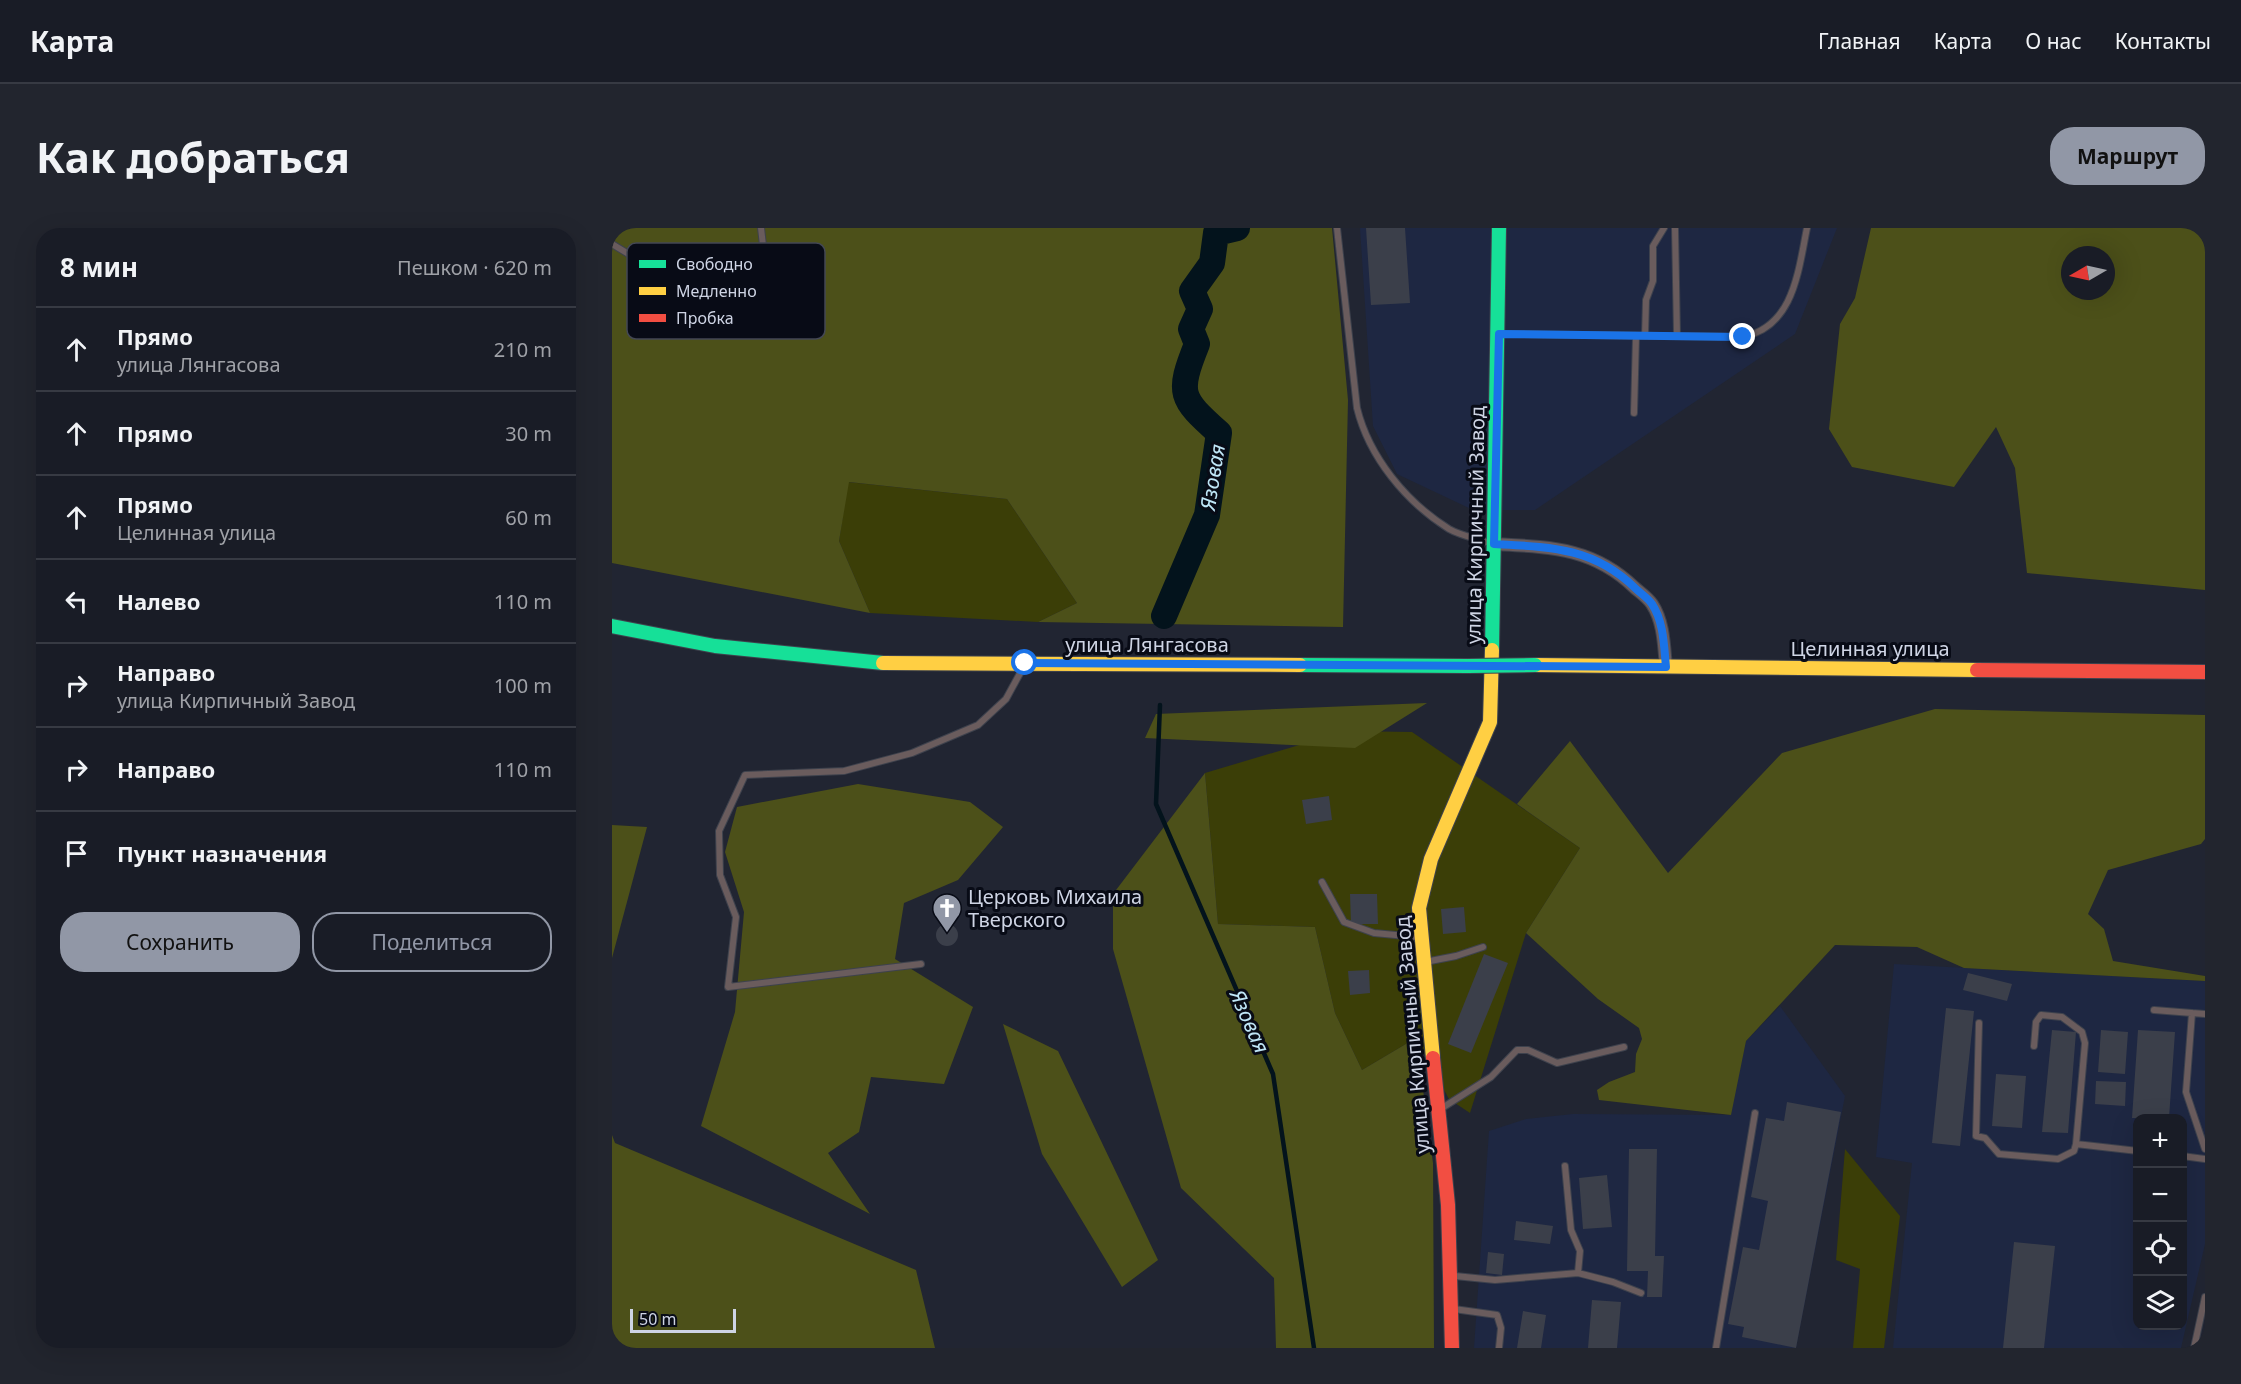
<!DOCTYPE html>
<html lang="ru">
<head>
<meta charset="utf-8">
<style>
	body { margin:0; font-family:"Noto Sans",sans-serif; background:#22252e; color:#f1f3f6 }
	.controls { position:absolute; right:18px; bottom:18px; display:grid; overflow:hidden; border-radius:12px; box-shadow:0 6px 24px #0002 }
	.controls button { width:54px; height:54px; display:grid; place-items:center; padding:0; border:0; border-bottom:2px solid #373a43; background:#191c26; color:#f1f3f6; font:30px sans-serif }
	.compass { position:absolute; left:1449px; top:18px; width:54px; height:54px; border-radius:50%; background:#191c26; box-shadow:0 6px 24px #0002; rotate:261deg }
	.scale { position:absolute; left:18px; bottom:15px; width:106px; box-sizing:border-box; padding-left:6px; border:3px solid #ced4e4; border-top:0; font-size:16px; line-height:21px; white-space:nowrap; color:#ced4e4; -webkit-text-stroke:4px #080b16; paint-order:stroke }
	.stop { position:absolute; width:18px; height:18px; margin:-14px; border:4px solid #1a73e8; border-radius:50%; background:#fff }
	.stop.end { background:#1a73e8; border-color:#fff; box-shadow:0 2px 6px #0008 }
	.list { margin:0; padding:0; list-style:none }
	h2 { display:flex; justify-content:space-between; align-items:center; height:78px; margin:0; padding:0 24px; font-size:26px }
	h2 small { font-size:20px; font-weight:400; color:#9fa1a7 }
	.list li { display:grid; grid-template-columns:39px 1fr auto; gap:18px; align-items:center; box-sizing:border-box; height:84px; padding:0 24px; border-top:2px solid #373a43 }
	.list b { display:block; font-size:22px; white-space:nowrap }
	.list p { margin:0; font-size:20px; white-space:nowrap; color:#9fa1a7 }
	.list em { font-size:20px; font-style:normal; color:#9fa1a7 }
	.actions { display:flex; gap:12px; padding:18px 24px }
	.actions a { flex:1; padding:14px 0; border:2px solid #9197a6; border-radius:24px; text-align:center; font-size:21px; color:#9197a6 }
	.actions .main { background:#9197a6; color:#111 }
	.icon { flex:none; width:33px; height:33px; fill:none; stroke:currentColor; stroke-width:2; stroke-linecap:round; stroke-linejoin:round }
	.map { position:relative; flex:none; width:1593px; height:1120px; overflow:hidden; border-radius:24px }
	header { display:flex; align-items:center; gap:36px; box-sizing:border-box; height:84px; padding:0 30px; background:#191c26; border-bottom:2px solid #373a43 }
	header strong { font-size:28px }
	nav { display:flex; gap:33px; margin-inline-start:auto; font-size:21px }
	.intro { display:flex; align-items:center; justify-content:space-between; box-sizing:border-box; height:144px; padding:0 36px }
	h1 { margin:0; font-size:42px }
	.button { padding:15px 27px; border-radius:24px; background:#9197a6; color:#111; font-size:21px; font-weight:700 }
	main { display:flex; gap:36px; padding:0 36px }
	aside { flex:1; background:#191c26; border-radius:24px; box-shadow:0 6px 24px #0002 }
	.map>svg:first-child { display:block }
	.built { fill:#1e2742; fill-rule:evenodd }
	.green { fill:#3b3e07 }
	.forest { fill:#4c5019; fill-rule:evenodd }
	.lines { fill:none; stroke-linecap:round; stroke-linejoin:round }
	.stream { stroke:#03131c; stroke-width:4.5 }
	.river { stroke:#03131c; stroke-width:26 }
	.building { fill:#3b3f4a }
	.lane-casing { stroke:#3e424d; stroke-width:8 }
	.street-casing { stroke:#3e424d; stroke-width:14 }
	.fast-casing { stroke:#3e424d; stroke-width:16 }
	.slow-casing { stroke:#3e424d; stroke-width:16 }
	.jam-casing { stroke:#3e424d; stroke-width:16 }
	.lane { stroke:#6a5c5d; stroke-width:6 }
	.street { stroke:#6a5c5d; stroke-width:12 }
	.fast { stroke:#16e098; stroke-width:14 }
	.slow { stroke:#ffcf43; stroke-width:14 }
	.jam { stroke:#f24e42; stroke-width:14 }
	.fast-bridge-casing { stroke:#3e424d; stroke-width:16; stroke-linecap:butt }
	.fast-bridge { stroke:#16e098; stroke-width:14 }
	.route { stroke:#1a73e8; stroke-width:8 }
	.labels { text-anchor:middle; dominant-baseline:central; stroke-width:6; stroke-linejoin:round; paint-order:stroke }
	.street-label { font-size:20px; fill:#ced4e4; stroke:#080b16 }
	.poi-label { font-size:20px; fill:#ced4e4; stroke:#080b16; text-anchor:start }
	.water-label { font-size:21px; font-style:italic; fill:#bfe6f7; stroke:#080b16 }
	.key { fill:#080b16; stroke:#434754; stroke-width:1.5 }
	.key-label { font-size:16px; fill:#ced4e4 }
</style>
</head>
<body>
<header>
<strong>Карта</strong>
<nav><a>Главная</a><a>Карта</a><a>О нас</a><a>Контакты</a></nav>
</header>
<div class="intro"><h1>Как добраться</h1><a class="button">Маршрут</a></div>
<main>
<aside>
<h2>8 мин<small>Пешком · 620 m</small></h2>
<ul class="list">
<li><svg class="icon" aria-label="ahead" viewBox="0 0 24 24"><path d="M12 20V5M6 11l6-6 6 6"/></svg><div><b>Прямо</b><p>улица Лянгасова</p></div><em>210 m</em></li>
<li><svg class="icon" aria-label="ahead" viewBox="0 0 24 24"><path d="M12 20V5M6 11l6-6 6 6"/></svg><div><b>Прямо</b></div><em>30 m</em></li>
<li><svg class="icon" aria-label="ahead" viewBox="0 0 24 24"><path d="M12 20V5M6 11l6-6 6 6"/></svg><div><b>Прямо</b><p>Целинная улица</p></div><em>60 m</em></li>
<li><svg class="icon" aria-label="left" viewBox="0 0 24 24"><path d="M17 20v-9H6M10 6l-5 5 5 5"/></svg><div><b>Налево</b></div><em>110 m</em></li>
<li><svg class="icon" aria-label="right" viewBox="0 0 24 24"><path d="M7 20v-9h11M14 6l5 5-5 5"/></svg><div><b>Направо</b><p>улица Кирпичный Завод</p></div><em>100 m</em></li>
<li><svg class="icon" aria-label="right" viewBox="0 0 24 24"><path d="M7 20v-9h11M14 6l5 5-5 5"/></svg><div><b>Направо</b></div><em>110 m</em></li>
<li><svg class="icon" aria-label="arrive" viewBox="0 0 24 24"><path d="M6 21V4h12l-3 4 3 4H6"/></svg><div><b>Пункт назначения</b></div></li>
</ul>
<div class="actions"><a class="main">Сохранить</a><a>Поделиться</a></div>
</aside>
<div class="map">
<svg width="1593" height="1120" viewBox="0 0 1593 1120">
	<rect width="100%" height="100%" fill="#212532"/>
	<path class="built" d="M748,0H1225L1183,106L923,282H882L859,281L785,246L761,198Z
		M1282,736L1593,753V1016L1569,1120H1281L1300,935L1264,929ZM1526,890H1570V1098H1526Z
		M1168,778L1233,868L1184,1120H1186H862L877,903L914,891L961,886L1118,887L1134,813Z"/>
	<path class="green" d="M236,254L395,271L465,375L426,394L258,385L227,313Z
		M734,503L800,504L968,620L914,705L858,885L837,871L804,810L750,842L723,785L703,699L606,696L593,545Z
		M1233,921L1288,988L1272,1120H1241L1248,1041L1224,1032Z"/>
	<path class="forest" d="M0,0H720L736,172L731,399L426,394L465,375L395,271L237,254L227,313L258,385L0,335Z
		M1259,0H1593V362L1415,345L1403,240L1384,199L1342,259L1240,239L1217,201L1228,96L1243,70ZM1458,27H1494V63H1458Z
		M815,475L743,520L533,510L544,486Z
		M1323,481L1593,487V611L1589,616L1496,642L1476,686L1492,701L1501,733L1593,748V753L1352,740L1305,719L1223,717L1134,813L1119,887L987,872L985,862L997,854L1023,844L1024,826L1030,811L1027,800L986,771L914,705L968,620L905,576L958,513L1056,645L1170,525Z
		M593,545L606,696L703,699L723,785L750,842L804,810L821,935L822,1120H664L662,1050L569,960L501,721V666Z
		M246,556L358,574L391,599L346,652L292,675L283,731L361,779L332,856L259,849L247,904L216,925L258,986L89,898L123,784L132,684L113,624L125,579Z
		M0,597L35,599L0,730Z
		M391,796L446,823L546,1032L510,1059L430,926Z
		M0,907L3,915L304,1042L323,1120H0Z"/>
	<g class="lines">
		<path class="stream" d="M548,477L544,576L661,846L702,1120"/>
		<path class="river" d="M552,388L595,287L607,205C568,170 565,166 585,116L579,101L588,81L580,63L600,35L604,5L625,0"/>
	</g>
	<path class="building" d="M754,0H793L798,75L759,77Z
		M717,568L720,592L694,596L690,572Z
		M738,666H765L766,696H739Z
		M852,679L854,704L831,706L829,681Z
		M324 707a11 11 0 1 1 22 0a11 11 0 1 1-22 0Z
		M872,726L896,735L859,825L836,816Z
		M757,742L758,765L738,767L736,743Z
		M1356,745L1400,756L1395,773L1351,762Z
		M1334,780L1362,783L1348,918L1320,915Z
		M1440,802L1464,804L1456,905L1430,904Z
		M1489,802L1516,804L1513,846L1486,844Z
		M1526,802L1563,804L1557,890H1520Z
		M1384,846L1414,848L1410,900L1380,898Z
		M1484,853L1514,854L1513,878L1483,876Z
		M1175,874L1229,884L1184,1120L1130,1109L1132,1099L1116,1096L1131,1019L1147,1022L1156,973L1139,969L1154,890L1172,893Z
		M1017,921H1045L1043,1028H1052L1050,1069H1035L1036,1043H1015Z
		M995,947L1000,999L971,1001L967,950Z
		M904,993L941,998L938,1016L902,1012Z
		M1402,1014L1443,1018L1432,1120H1391Z
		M876,1024L892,1026L890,1047L874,1045Z
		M980,1072L1009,1074L1005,1120H976Z
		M911,1083L934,1087L929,1120H905Z"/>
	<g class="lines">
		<g class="lane-casing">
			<path id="lane" d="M725,0L745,180C757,229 794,274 837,301C849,308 867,311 881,316
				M1063,0L1065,108
				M0,16L48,45L73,52H155L149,0
				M888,106L1131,109C1182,98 1186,44 1195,0
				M1033,108L1034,72L1041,53V18L1052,0
				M1022,185L1024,108
				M710,654L732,694L762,705L805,709
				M813,734L844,728L871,719
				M309,736L116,759L124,689L108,647L107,603L133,547L232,543L300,525L366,497L394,471L412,438
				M1542,782L1580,785L1574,864L1593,921
				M1580,785L1593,786
				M1367,795L1364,908L1373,910L1387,926L1446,931L1462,923L1464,916L1526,923
				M1422,818L1424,794L1429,787L1450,789L1470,804L1473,815L1464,916
				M830,880L879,849L905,822H916L945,835L1012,819
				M1570,928L1593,931
				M966,1045L1001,1054L1029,1065
				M843,1048L883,1052L966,1045L968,1023L959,1002L953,938
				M842,1081L885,1087L889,1100L887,1120
				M1104,1120L1143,885
				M1582,1120L1593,1069"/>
		</g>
		<g class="street-casing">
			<path id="street" d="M882,316C937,319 981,319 1023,360C1029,365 1036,370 1040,376C1052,394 1052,419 1054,439"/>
		</g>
		<g class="fast-casing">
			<path id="fast" d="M0,398L103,418L271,435
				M880,422L887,0
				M688,437L856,438"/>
		</g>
		<g class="slow-casing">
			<path id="slow" d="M271,435L688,437
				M923,437L1365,442
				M821,830L807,680L819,631L878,494L880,422"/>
		</g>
		<g class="jam-casing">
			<path id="jam" d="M1365,442L1593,444
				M821,830L836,977L840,1120"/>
		</g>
		<use href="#lane" class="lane"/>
		<use href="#street" class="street"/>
		<use href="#fast" class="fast"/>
		<use href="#slow" class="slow"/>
		<use href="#jam" class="jam"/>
		<g class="fast-bridge-casing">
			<path id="fast-bridge" d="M856,438L923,437"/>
		</g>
		<use href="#fast-bridge" class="fast-bridge"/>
	</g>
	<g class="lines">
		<path class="route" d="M413,435L1054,439C1052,419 1052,394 1040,376C1036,370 1028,365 1023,360C981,319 937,319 882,316L887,106L1131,109"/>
	</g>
	<defs>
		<g id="church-pin" transform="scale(1.5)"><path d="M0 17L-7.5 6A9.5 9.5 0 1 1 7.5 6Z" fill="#9197a6" stroke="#080b16"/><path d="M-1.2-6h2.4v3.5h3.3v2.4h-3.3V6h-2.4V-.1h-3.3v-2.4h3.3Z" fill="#fff"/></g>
	</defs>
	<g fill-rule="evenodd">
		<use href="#church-pin" x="335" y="680"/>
	</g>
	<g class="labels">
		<g class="street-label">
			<text transform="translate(863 297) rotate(-89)">улица Кирпичный Завод</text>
			<text x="535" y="416">улица Лянгасова</text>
			<text x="1258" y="420">Целинная улица</text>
			<text transform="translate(800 807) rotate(-95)">улица Кирпичный Завод</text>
		</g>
		<g class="poi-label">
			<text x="356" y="668">Церковь Михаила<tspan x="356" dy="23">Тверского</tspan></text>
		</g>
		<g class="water-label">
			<text transform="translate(600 249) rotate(-81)">Язовая</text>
			<text transform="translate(638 793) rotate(66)">Язовая</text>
		</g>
	</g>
	<rect x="15" y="15" width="198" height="96" rx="9" class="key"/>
	<rect x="27" y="32" width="27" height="8" fill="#16e098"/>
	<rect x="27" y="59" width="27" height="8" fill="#ffcf43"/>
	<rect x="27" y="86" width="27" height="8" fill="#f24e42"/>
	<g class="key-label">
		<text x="64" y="42">Свободно</text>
		<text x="64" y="69">Медленно</text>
		<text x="64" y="96">Пробка</text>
	</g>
</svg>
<div class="controls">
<button>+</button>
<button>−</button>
<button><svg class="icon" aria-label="locate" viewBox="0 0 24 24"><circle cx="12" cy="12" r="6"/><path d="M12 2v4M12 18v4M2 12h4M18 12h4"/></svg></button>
<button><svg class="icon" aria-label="layers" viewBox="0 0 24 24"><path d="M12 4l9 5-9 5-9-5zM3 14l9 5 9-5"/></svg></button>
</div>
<svg class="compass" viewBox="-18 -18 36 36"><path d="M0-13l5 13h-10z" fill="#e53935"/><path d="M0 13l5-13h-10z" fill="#9fa1a7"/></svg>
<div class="scale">50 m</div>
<div class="stop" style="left:413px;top:435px"></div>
<div class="stop end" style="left:1131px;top:109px"></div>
</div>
</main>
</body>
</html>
